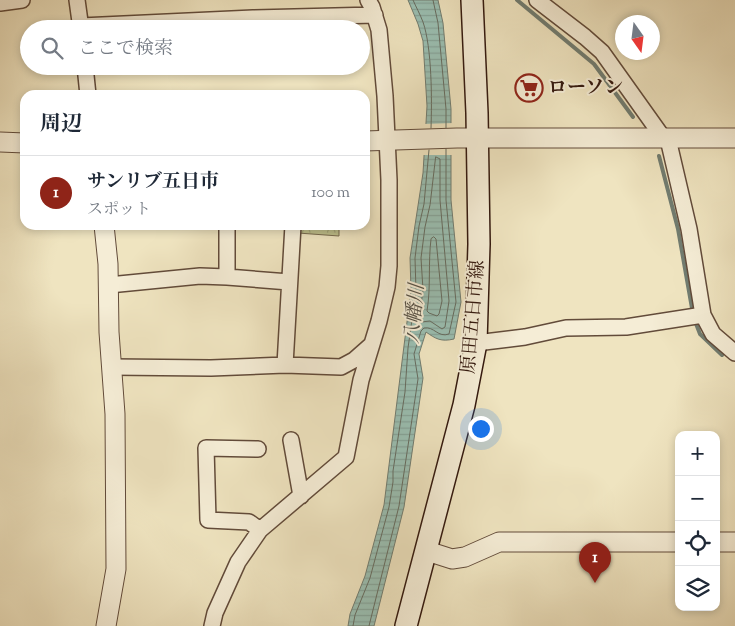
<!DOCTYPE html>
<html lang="ja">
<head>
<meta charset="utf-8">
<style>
	body { margin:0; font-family:"Sorts Mill Goudy","Noto Serif JP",serif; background:#f2f2f3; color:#1f2937 }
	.controls { position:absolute; right:15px; bottom:15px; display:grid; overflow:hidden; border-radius:10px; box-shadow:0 2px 8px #0003 }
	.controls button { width:45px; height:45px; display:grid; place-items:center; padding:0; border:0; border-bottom:1px solid #e0e1e3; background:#fff; color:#1f2937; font:25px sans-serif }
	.compass { position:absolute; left:615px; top:15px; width:45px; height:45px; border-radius:50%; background:#fff; box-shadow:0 2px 8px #0003; rotate:166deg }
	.you { position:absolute; left:480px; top:428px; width:18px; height:18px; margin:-12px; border:4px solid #fff; border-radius:50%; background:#1a73e8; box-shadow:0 0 0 8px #1a73e833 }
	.badge { display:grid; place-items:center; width:32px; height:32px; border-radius:50%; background:#8f2418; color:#fff; font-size:16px; font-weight:700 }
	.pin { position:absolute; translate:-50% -41px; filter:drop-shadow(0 1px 2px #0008) }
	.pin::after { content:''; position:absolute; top:26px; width:18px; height:15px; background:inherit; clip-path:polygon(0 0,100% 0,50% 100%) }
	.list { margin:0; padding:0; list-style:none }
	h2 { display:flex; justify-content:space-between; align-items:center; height:65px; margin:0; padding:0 20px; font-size:21px }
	h2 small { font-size:16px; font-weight:400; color:#747a83 }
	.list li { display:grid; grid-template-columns:32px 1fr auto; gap:15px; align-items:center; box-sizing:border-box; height:75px; padding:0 20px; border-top:1px solid #e0e1e3 }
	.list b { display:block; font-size:19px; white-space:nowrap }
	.list p { margin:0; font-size:16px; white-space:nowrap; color:#747a83 }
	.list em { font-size:16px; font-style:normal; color:#747a83 }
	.icon { flex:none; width:28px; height:28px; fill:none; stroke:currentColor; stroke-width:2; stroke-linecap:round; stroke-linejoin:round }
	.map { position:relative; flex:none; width:735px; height:626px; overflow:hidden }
	.search { position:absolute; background:#fff; box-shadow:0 2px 8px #0003; left:20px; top:20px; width:350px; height:55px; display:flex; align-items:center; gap:12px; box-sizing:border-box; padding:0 18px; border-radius:28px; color:#747a83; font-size:19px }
	.panel { position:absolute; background:#fff; box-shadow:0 2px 8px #0003; left:20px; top:90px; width:350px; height:140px; border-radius:15px }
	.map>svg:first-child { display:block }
	.park { fill:url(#park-crowns); stroke:#7a6c4e }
	.water { fill:url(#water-rules); stroke:#717c70 }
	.pier { fill:#efe4c0 }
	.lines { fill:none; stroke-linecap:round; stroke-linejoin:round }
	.shore { stroke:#666c60; stroke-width:1 }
	.stream { stroke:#717c70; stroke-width:4 }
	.minor-casing { stroke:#624b3a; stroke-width:18 }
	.tertiary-casing { stroke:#624b3a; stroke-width:21 }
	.secondary-casing { stroke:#33180e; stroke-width:24 }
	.minor { stroke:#f5edd6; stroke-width:15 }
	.tertiary { stroke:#f5edd6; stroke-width:19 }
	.secondary { stroke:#f5edd6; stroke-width:21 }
	.labels { text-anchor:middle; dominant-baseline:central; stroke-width:4; stroke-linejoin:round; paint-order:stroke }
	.poi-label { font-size:19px; font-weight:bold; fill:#33180e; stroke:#f5edd6; text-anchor:start }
	.street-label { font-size:19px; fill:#33180e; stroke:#f5edd6 }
	.water-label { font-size:20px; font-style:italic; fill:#575247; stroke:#f5edd6 }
</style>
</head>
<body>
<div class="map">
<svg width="735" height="626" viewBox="0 0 735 626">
	<defs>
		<pattern id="park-crowns" width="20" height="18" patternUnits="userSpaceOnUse" patternTransform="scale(1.25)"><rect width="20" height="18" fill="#c1c18d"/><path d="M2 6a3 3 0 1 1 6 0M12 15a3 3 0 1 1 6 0" fill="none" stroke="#a6a578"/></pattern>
		<pattern id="water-rules" width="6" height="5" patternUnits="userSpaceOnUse" patternTransform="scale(1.25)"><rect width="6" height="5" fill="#9abfb2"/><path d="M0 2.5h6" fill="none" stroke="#85a398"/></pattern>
	</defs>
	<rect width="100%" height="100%" fill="#efe4c0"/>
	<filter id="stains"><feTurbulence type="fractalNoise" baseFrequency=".004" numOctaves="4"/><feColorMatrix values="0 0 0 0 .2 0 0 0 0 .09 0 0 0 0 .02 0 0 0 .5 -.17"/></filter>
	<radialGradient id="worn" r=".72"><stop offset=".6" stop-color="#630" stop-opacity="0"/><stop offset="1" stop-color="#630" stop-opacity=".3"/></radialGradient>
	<path class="park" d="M299,225H339V236L298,233Z"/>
	<path class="water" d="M408,0H438L443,23L451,109V200L461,302L454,339C441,342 436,339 426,332L419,354L423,378L404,507L374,626H348L350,614L365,576L384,505L411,290L410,258L423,173L427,106L423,41L418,24Z"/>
	<path class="pier" d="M454,123V155H421L423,124Z"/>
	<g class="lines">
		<path class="shore" d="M413,0C416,7 420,14 423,22C432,48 432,100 431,128
			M433,0L438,23L446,109V128
			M436,157L440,159V200L449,301L445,327L442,329L430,321L421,322L419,320L423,290L421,258L425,227L430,205Z
			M434,237L436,239L442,301L439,314L437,316L429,313L427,311C431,287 428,263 431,239Z
			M353,626L355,615L370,578L389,507L393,482V471L405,392L408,348L416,291L415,258L419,226L424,204L429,150
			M369,626L399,506L418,379L414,354L421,331L424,328C434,326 438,338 449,334L456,302L446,200V149"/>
		<path class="stream" d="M517,0L594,64L633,117
			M659,156L678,229L693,314
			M695,321L700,334L722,355"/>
		<g class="minor-casing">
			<path id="minor" d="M77,0L81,29
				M537,0L585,37L602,52L664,139
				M0,3L22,0
				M81,26L253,18L375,15
				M85,66L88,95
				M668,139L689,229L703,315L713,334L735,353
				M227,277V225
				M109,285L200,276L227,277L289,282
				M476,343L525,337L566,328L626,327L703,315
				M285,365L293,225
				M112,367L211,368L285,365L341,367L354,360L371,345
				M291,440L301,496
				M258,449L206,448L208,520L249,522L260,530
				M212,626L215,613L238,562L260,530L346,457L361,380L379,321L387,287L389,266V180L385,96L379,30L372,7L368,0"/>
		</g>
		<g class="tertiary-casing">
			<path id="tertiary" d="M365,141L457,138H735
				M0,142L25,143
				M104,225L108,264L109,332L115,414L116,569L106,626
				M716,542H735
				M427,551L452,559L465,557L499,542H679"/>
		</g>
		<g class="secondary-casing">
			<path id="secondary" d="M406,626L464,405L476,343L479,244L477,113L472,0"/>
		</g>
		<use href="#minor" class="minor"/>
		<use href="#tertiary" class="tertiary"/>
		<use href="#secondary" class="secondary"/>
	</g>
	<defs>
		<g id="supermarket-ring" transform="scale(1.4375)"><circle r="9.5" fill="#f5edd6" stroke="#8f2418" stroke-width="1.5"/><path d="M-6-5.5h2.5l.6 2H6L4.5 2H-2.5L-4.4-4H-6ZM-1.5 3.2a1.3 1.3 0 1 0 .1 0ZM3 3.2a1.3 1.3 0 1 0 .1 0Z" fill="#8f2418"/></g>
	</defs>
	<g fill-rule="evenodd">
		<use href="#supermarket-ring" x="529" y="88"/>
	</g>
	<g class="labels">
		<g class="poi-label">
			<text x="548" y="88">ローソン</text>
		</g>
		<g class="street-label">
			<text transform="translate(474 317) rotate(-85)">原田五日市線</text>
		</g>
		<g class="water-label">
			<text transform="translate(416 314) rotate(-85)">八幡川</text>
		</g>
	</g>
	<rect width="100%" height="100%" filter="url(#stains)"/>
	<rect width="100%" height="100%" fill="url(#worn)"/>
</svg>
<div class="controls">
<button>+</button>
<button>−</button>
<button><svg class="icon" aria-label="locate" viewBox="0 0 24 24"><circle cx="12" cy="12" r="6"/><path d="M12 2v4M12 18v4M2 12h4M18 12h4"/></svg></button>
<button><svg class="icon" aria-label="layers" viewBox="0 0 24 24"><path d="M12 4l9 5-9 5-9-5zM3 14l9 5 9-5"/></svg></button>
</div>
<svg class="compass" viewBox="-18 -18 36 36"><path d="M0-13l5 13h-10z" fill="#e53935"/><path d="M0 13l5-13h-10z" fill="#747a83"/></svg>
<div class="you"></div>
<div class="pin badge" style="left:595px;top:583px">1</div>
<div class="search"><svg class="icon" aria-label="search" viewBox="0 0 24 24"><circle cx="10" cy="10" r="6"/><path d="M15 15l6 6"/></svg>ここで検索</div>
<section class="panel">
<h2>周辺<small></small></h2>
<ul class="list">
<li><span class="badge">1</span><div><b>サンリブ五日市</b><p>スポット</p></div><em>100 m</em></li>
</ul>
</section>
</div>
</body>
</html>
